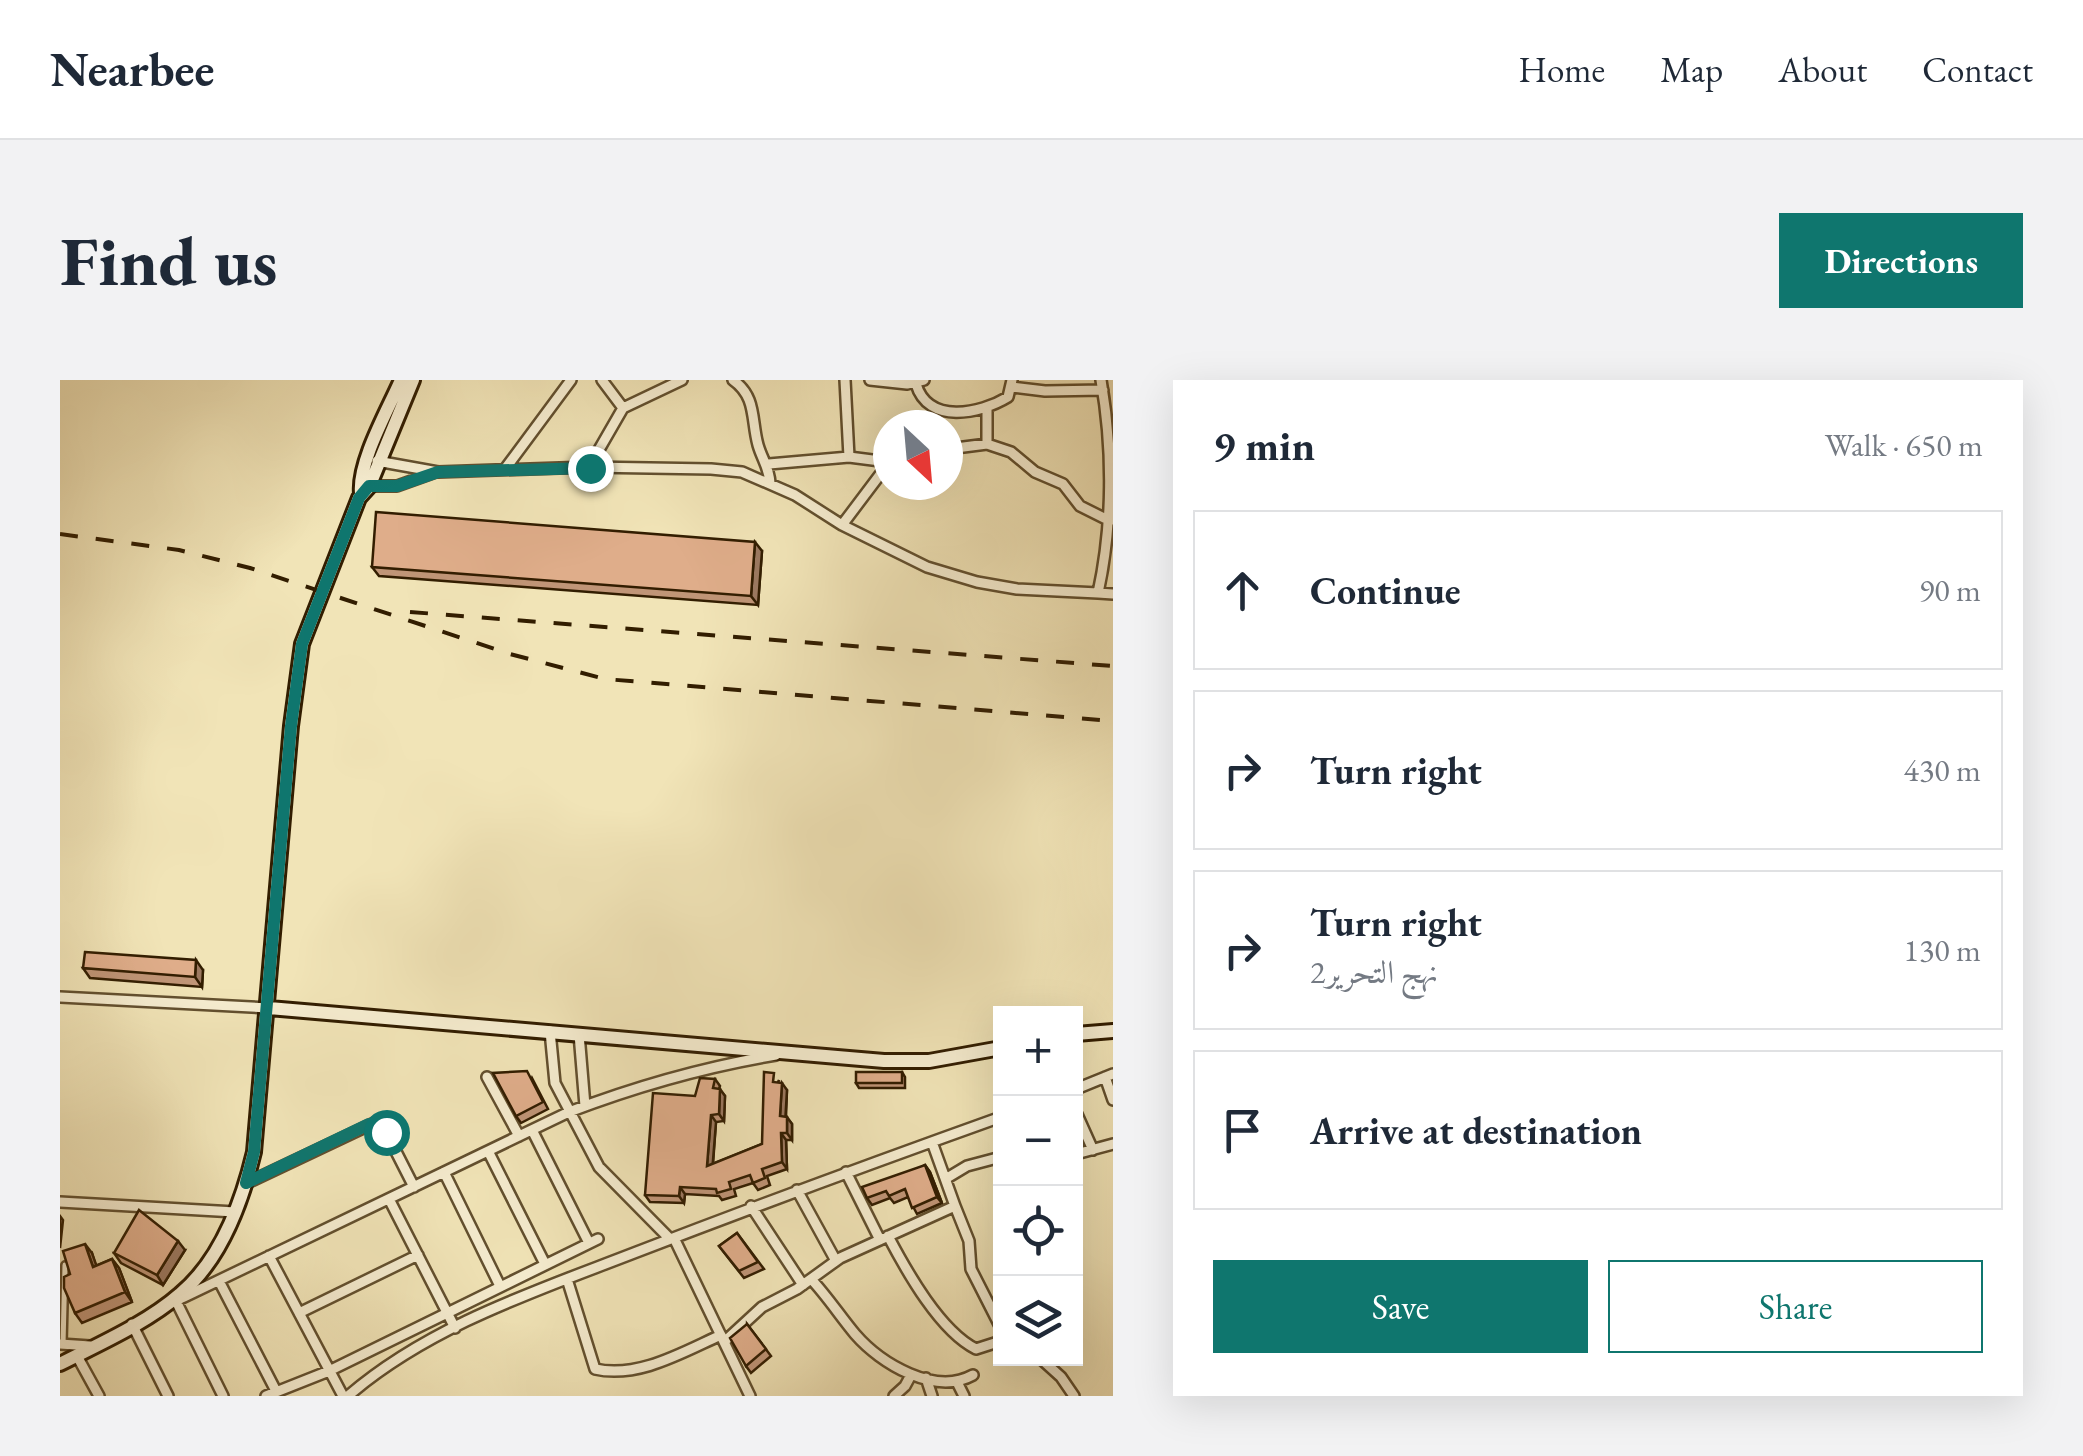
<!DOCTYPE html>
<html lang="en">
<head>
<meta charset="utf-8">
<style>
	body { margin:0; font-family:"EB Garamond",Amiri,serif; background:#f2f2f3; color:#1f2937 }
	.controls { position:absolute; right:30px; bottom:30px; display:grid; overflow:hidden; border-radius:0px; box-shadow:0 10px 40px #0002 }
	.controls button { width:90px; height:90px; display:grid; place-items:center; padding:0; border:0; border-bottom:2px solid #e0e1e3; background:#fff; color:#1f2937; font:50px sans-serif }
	.compass { position:absolute; left:813px; top:30px; width:90px; height:90px; border-radius:50%; background:#fff; box-shadow:0 10px 40px #0002; rotate:154deg }
	.stop { position:absolute; width:30px; height:30px; margin:-22px; border:8px solid #0f766e; border-radius:50%; background:#fff }
	.stop.end { background:#0f766e; border-color:#fff; box-shadow:0 2px 10px #0008 }
	.list { margin:0; padding:0; list-style:none }
	h2 { display:flex; justify-content:space-between; align-items:center; height:130px; margin:0; padding:0 40px; font-size:42px }
	h2 small { font-size:32px; font-weight:400; color:#747a83 }
	.list li { display:grid; grid-template-columns:65px 1fr auto; gap:30px; align-items:center; box-sizing:border-box; height:160px; margin:0 20px 20px; padding:0 20px; border:2px solid #e0e1e3; border-radius:0px }
	.list b { display:block; font-size:38px; white-space:nowrap }
	.list p { margin:0; font-size:32px; white-space:nowrap; color:#747a83 }
	.list em { font-size:32px; font-style:normal; color:#747a83 }
	.actions { display:flex; gap:20px; padding:30px 40px }
	.actions a { flex:1; padding:22px 0; border:2px solid #0f766e; border-radius:0px; text-align:center; font-size:35px; color:#0f766e }
	.actions .main { background:#0f766e; color:#fff }
	.icon { flex:none; width:55px; height:55px; fill:none; stroke:currentColor; stroke-width:2; stroke-linecap:round; stroke-linejoin:round }
	.map { position:relative; flex:none; width:1053px; height:1016px; overflow:hidden; border-radius:0px }
	header { display:flex; align-items:center; gap:60px; box-sizing:border-box; height:140px; padding:0 50px; background:#fff; border-bottom:2px solid #e0e1e3 }
	header strong { font-size:48px }
	nav { display:flex; gap:55px; margin-inline-start:auto; font-size:35px }
	.intro { display:flex; align-items:center; justify-content:space-between; box-sizing:border-box; height:240px; padding:0 60px }
	h1 { margin:0; font-size:70px }
	.button { padding:25px 45px; border-radius:0px; background:#0f766e; color:#fff; font-size:35px; font-weight:700 }
	main { display:flex; gap:60px; padding:0 60px }
	aside { flex:1; background:#fff; border-radius:0px; box-shadow:0 10px 40px #0002 }
	.map>svg:first-child { display:block }
	.lines { fill:none; stroke-linecap:round; stroke-linejoin:round }
	.lane-casing { stroke:#624f2e; stroke-width:10 }
	.street-casing { stroke:#624f2e; stroke-width:14 }
	.secondary-casing { stroke:#321d00; stroke-width:18 }
	.lane { stroke:#f6edd0; stroke-width:5 }
	.street { stroke:#f6edd0; stroke-width:9 }
	.secondary { stroke:#f6edd0; stroke-width:12 }
	.rail { stroke:#321d00; stroke-width:4; stroke-dasharray:18 18; stroke-linecap:butt }
	.wall { fill:#c09577; stroke:#321d00; stroke-width:2.5 }
	.shaded-wall { fill:#9c7961; stroke:#321d00; stroke-width:2.5 }
	.building { fill:#dfad8a; stroke:#321d00; stroke-width:2.5 }
	.route { stroke:#0f766e; stroke-width:12 }
</style>
</head>
<body>
<header>
<strong>Nearbee</strong>
<nav><a>Home</a><a>Map</a><a>About</a><a>Contact</a></nav>
</header>
<div class="intro"><h1>Find us</h1><a class="button">Directions</a></div>
<main>
<div class="map">
<svg width="1053" height="1016" viewBox="0 0 1053 1016">
	<rect width="100%" height="100%" fill="#f1e4b7"/>
	<filter id="stains"><feTurbulence type="fractalNoise" baseFrequency=".002" numOctaves="4"/><feColorMatrix values="0 0 0 0 .2 0 0 0 0 .09 0 0 0 0 .02 0 0 0 .5 -.17"/></filter>
	<radialGradient id="worn" r=".72"><stop offset=".6" stop-color="#630" stop-opacity="0"/><stop offset="1" stop-color="#630" stop-opacity=".3"/></radialGradient>
	<g class="lines">
		<g class="lane-casing">
			<path id="lane" d="M3,964L5,885"/>
		</g>
		<g class="street-casing">
			<path id="street" d="M542,0L563,28
				M673,0C697,17 691,40 698,65C702,79 709,87 710,103
				M785,0L789,77
				M810,0L847,4L864,0
				M856,4C868,45 920,34 948,17L952,0
				M952,7L985,11L1043,10
				M927,64V28
				M888,69L927,64L951,72L975,92L1003,104L1020,126L1050,141
				M317,81L378,92L529,87L651,89L682,92L735,115L782,145L867,187L917,202L957,209L1038,213C1053,144 1053,69 1041,0
				M709,84L789,77L828,82
				M529,87L563,28L622,0
				M445,89L511,0
				M308,106H337L376,92
				M782,145L828,84
				M1038,213L1053,214
				M0,617L209,628
				M490,651L495,703L539,787L610,859
				M519,654L525,726
				M427,697L459,756
				M1045,697L1053,720
				M1016,709L1053,694
				M1016,732L1033,770
				M472,750L529,863
				M428,771L485,884
				M1016,774L1053,764
				M384,792L440,906
				M786,792L820,860
				M887,798L907,786L941,777
				M187,803L316,742L326,752L354,807
				M737,810L776,881
				M329,819L395,948
				M0,822L175,832
				M691,826L743,905
				M895,826L909,861L911,889L941,948
				M828,856C847,892 880,951 916,969L941,961
				M614,858L690,1016
				M209,876L283,1016
				M507,899L535,989C578,999 623,972 661,955
				M751,899C767,916 780,936 795,954C821,984 875,1016 913,995
				M159,901L216,1011
				M118,920L509,732C577,706 644,687 716,675
				M116,921L163,1016
				M239,933L358,875
				M72,944L108,1016
				M664,962L702,927L737,909L780,878L895,826L872,762
				M0,964L30,966
				M17,976L39,1016
				M980,978L1001,997L1014,1016
				M866,998L872,1016
				M897,1002L904,1016
				M206,1016L269,991L538,859
				M288,1016C369,946 476,911 574,873C696,826 818,781 941,737
				M834,1016L845,1006L851,995"/>
		</g>
		<g class="secondary-casing">
			<path id="secondary" d="M301,113C298,82 328,30 341,0
				M209,628L824,681H869L941,668
				M1016,654L1053,651
				M0,984C39,964 87,943 120,914C161,880 182,822 194,772L231,346L242,264L299,118L309,107L353,0"/>
		</g>
		<use href="#lane" class="lane"/>
		<use href="#street" class="street"/>
		<use href="#secondary" class="secondary"/>
		<path class="rail" d="M0,154L119,170L190,188L450,274L545,299L1053,341
			M350,232L1053,286"/>
	</g>
	<path class="wall" d="M702,171L698,225L319,196L312,187Z
		M23,588L143,590L142,607L30,598Z
		M842,692L845,697V708H799L796,703Z
		M472,698L488,729L461,743L456,736Z
		M655,699L660,706L659,709L665,716L664,741L656,742L653,784L702,764L719,700L718,702L727,710L726,737L732,744V760H726L727,789L707,796L710,805L698,810L693,803L674,809L676,816L662,820L659,816L625,814L624,823L590,822L585,815Z
		M865,785L870,792L882,823L857,834L848,817L834,823L830,818L812,825L807,818Z
		M677,853L704,889L684,898L659,866Z
		M125,870L103,905L61,883L54,873Z
		M32,873L36,886L52,879L59,888L72,922L22,943L15,933L10,894Z
		M687,944L711,976L691,993L686,986Z"/>
	<path class="shaded-wall" d="M695,162L702,171L698,225L691,216Z
		M136,580L143,590L142,607L135,597Z
		M722,703L727,710L725,744L720,736Z
		M660,709L665,716L664,741L659,734Z
		M651,735L656,742L652,793L647,786Z
		M727,737L732,744V760L727,753Z
		M721,753L726,760L727,789L722,782Z
		M865,785L870,792L882,823L877,817Z
		M620,807L625,814L624,823L619,816Z
		M0,836L3,840L0,868Z
		M118,861L125,870L103,905L97,895Z
		M25,864L32,873L40,896L33,887Z
		M52,879L59,888L72,922L65,912Z"/>
	<path class="building" d="M316,132L695,162L691,216L312,187Z
		M25,572L136,580L135,597L23,588Z
		M467,691L483,722L456,736L433,693Z
		M704,692L714,693L713,702L722,703L720,736L727,737V753H721L722,782L702,789L705,798L693,803L690,795L669,802L671,809L657,813L656,809L620,807L619,816L585,815L593,713L635,716L640,698L655,699L653,708L660,709L659,734L651,735L647,786L702,764Z
		M796,692H842V703H796Z
		M865,785L877,817L852,828L845,809L829,816L826,811L807,818L802,807Z
		M79,830L118,861L97,895L54,873Z
		M677,853L698,882L679,891L659,866Z
		M25,864L33,887L52,879L65,912L15,933L4,908V897L10,894L3,871Z
		M687,944L706,969L686,986L670,958Z"/>
	<g class="lines">
		<path class="route" d="M326,752L321,744H309L186,803L194,772L231,346L242,264L299,118L309,106H337L378,92L530,88"/>
	</g>
	<rect width="100%" height="100%" filter="url(#stains)"/>
	<rect width="100%" height="100%" fill="url(#worn)"/>
</svg>
<div class="controls">
<button>+</button>
<button>−</button>
<button><svg class="icon" aria-label="locate" viewBox="0 0 24 24"><circle cx="12" cy="12" r="6"/><path d="M12 2v4M12 18v4M2 12h4M18 12h4"/></svg></button>
<button><svg class="icon" aria-label="layers" viewBox="0 0 24 24"><path d="M12 4l9 5-9 5-9-5zM3 14l9 5 9-5"/></svg></button>
</div>
<svg class="compass" viewBox="-18 -18 36 36"><path d="M0-13l5 13h-10z" fill="#e53935"/><path d="M0 13l5-13h-10z" fill="#747a83"/></svg>
<div class="stop" style="left:326px;top:752px"></div>
<div class="stop end" style="left:530px;top:88px"></div>
</div>
<aside>
<h2>9 min<small>Walk · 650 m</small></h2>
<ul class="list">
<li><svg class="icon" aria-label="ahead" viewBox="0 0 24 24"><path d="M12 20V5M6 11l6-6 6 6"/></svg><div><b>Continue</b></div><em>90 m</em></li>
<li><svg class="icon" aria-label="right" viewBox="0 0 24 24"><path d="M7 20v-9h11M14 6l5 5-5 5"/></svg><div><b>Turn right</b></div><em>430 m</em></li>
<li><svg class="icon" aria-label="right" viewBox="0 0 24 24"><path d="M7 20v-9h11M14 6l5 5-5 5"/></svg><div><b>Turn right</b><p>نهج التحرير2</p></div><em>130 m</em></li>
<li><svg class="icon" aria-label="arrive" viewBox="0 0 24 24"><path d="M6 21V4h12l-3 4 3 4H6"/></svg><div><b>Arrive at destination</b></div></li>
</ul>
<div class="actions"><a class="main">Save</a><a>Share</a></div>
</aside>
</main>
</body>
</html>
